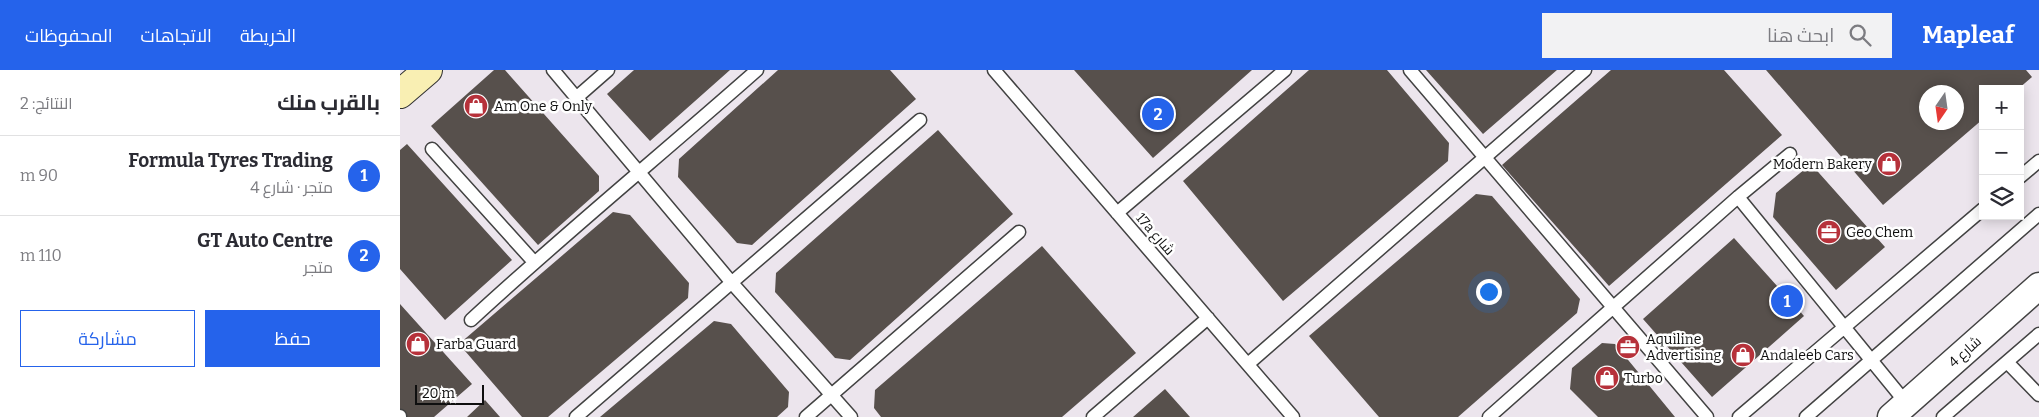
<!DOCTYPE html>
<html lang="ar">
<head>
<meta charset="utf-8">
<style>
	body { margin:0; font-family:Bitter,Cairo,serif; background:#f2f2f3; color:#2b2b33; direction:rtl }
	.controls { position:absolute; right:15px; top:15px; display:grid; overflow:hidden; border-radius:0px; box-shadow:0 2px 12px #0003 }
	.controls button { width:45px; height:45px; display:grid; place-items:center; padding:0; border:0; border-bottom:1px solid #e1e1e2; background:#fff; color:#2b2b33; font:25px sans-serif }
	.compass { position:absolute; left:1519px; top:15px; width:45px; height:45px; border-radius:50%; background:#fff; box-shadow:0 2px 12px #0003; rotate:193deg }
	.scale { position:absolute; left:15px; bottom:12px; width:69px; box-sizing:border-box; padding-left:5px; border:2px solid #0f0f0f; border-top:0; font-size:14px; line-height:18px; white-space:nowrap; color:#0f0f0f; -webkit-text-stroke:4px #fff; paint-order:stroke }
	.you { position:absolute; left:1088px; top:221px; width:18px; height:18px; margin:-12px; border:4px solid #fff; border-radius:50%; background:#1a73e8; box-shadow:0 0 0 8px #1a73e833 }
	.badge { display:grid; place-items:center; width:32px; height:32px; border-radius:50%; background:#2563eb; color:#fff; font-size:16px; font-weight:700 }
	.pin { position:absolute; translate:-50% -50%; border:2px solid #fff; box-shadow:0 1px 5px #0006 }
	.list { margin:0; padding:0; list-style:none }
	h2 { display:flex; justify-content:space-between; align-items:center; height:65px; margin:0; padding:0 20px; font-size:21px }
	h2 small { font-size:16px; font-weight:400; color:#7c7c81 }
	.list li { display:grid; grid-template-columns:32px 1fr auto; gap:15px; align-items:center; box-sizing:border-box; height:80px; padding:0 20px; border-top:1px solid #e1e1e2 }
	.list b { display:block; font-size:19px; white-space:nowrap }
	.list p { margin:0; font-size:16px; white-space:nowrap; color:#7c7c81 }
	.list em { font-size:16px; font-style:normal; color:#7c7c81 }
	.actions { display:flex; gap:10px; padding:15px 20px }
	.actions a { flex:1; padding:11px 0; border:1px solid #2563eb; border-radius:0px; text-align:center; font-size:18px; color:#2563eb }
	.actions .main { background:#2563eb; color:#fff }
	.icon { flex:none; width:28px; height:28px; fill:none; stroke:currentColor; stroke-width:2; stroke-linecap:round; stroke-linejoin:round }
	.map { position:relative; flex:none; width:1639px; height:347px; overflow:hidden; direction:ltr }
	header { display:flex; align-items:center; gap:30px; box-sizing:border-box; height:70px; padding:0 25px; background:#2563eb; color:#fff }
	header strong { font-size:24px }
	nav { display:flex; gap:28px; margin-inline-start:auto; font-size:18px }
	.search { width:350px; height:45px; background:#f2f2f3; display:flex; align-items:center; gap:12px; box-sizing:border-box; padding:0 18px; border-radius:0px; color:#7c7c81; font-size:19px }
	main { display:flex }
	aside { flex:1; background:#fff }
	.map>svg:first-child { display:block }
	.industrial { fill:#ece5ed; fill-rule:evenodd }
	.building { fill:#57504c; fill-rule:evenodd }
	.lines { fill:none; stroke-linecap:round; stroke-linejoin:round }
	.service-casing { stroke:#424242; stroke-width:15 }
	.minor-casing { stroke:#424242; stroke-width:29 }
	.secondary-casing { stroke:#313131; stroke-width:30 }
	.service { stroke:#fff; stroke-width:12 }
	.minor { stroke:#fff; stroke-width:26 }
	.secondary { stroke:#f9efb3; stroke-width:28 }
	.labels { text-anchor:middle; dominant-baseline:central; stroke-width:5; stroke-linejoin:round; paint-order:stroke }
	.poi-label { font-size:14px; fill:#0f0f0f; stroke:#fff; text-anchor:start }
	.street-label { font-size:14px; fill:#0f0f0f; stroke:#fff }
</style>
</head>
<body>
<header>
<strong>Mapleaf</strong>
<div class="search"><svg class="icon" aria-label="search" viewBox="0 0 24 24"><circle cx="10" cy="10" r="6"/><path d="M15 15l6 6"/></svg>ابحث هنا</div>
<nav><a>الخريطة</a><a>الاتجاهات</a><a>المحفوظات</a></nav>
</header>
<main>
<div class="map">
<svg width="1639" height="347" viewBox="0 0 1639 347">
	<rect width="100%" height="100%" fill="#fefcf3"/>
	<path class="industrial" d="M0,0H1639V347H0ZM1583,19H1620V146H1583ZM1526,22H1556V52H1526Z"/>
	<path class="building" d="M94,0H105L199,106V121L138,175L31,56Z
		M234,0H330L250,71L207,24Z
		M378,0H490L516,29L352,175L337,173L278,107L279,89Z
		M674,0H852L753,88Z
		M909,0H987L1049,73L1048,91L883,231L783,111Z
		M1026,0H1157L1083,64Z
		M1211,0H1324L1382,65L1209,216L1102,95Z
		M1366,0H1626L1632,7L1618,19H1583V49L1483,135ZM1526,22H1556V52H1526Z
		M538,60L613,144L450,290L435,288L375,222L376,203Z
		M7,74L112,190L45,250L0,199V80Z
		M1411,94L1485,177L1436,220L1373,147L1376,123Z
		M1076,124L1092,126L1180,229L1177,243L1058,347H979L909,266Z
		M213,142L230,145L289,213L288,228L148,347H122L59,274Z
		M1334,168L1404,246L1312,327L1243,249Z
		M642,176L736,283L662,347H481L474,338L475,320Z
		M0,234L72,314L34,347H7L0,339Z
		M314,251L331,254L389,322L388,337L377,347H200Z
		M1202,273L1215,274L1275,347H1198L1170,319L1172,298Z
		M765,319L790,347H733Z
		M85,330L100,347H67Z"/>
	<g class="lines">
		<g class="service-casing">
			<path id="service" d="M153,0L332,213L451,347
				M594,0L893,347
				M1010,0L1307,347
				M176,28L208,0
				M32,79L134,192
				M1620,107L1639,91
				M1338,127L1507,334
				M717,143L885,0
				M71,250C164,164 262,84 357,0
				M1607,292L1639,325
				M848,294L1185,0
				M0,346V347
				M176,347L520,50
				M406,347L619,162
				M693,347L808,248
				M1089,347L1338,127L1390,84
				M1339,347L1583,139
				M1406,347L1639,144
				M1543,347L1639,264"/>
		</g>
		<g class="minor-casing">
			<path id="minor" d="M1491,347L1639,216"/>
		</g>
		<g class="secondary-casing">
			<path id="secondary" d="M0,24L28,0"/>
		</g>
		<use href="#service" class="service"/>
		<use href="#minor" class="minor"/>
		<use href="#secondary" class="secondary"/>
	</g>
	<defs>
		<g id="shop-disc" transform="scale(1.25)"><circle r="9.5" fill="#b6313a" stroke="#fff"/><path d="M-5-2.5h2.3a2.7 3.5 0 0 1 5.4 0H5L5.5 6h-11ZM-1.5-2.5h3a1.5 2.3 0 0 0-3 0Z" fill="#fff"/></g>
		<g id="office-disc" transform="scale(1.25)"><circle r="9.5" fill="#b6313a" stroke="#fff"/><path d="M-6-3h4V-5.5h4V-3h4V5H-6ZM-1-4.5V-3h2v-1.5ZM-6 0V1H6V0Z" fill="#fff"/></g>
	</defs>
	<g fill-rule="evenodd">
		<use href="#shop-disc" x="76" y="36"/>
		<use href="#shop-disc" x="1489" y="94"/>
		<use href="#office-disc" x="1429" y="162"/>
		<use href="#shop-disc" x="18" y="274"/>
		<use href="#office-disc" x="1228" y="277"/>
		<use href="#shop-disc" x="1343" y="285"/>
		<use href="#shop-disc" x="1207" y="308"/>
	</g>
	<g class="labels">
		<g class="poi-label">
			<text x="94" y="36">Am One &amp; Only</text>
			<text x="1472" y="94" text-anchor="end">Modern Bakery</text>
			<text x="1446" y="162">Geo Chem</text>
			<text x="1246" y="269">Aquiline<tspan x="1246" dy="16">Advertising</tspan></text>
			<text x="36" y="274">Farba Guard</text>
			<text x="1360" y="285">Andaleeb Cars</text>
			<text x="1224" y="308">Turbo</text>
		</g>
		<g class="street-label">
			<text transform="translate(755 164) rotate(49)">17a شارع</text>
			<text transform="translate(1565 282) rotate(-42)">شارع 4</text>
		</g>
	</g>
</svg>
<div class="controls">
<button>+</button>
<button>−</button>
<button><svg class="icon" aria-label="layers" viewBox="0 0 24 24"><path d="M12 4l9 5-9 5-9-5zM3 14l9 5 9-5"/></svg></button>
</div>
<svg class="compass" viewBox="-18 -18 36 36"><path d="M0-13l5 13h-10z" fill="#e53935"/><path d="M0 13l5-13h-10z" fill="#7c7c81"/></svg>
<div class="scale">20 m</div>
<div class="you"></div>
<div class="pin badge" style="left:1387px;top:231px">1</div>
<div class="pin badge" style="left:758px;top:44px">2</div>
</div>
<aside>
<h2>بالقرب منك<small>النتائج: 2</small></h2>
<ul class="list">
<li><span class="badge">1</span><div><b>Formula Tyres Trading</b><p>متجر · شارع 4</p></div><em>90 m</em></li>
<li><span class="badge">2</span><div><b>GT Auto Centre</b><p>متجر</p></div><em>110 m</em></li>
</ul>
<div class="actions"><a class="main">حفظ</a><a>مشاركة</a></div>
</aside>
</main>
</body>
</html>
